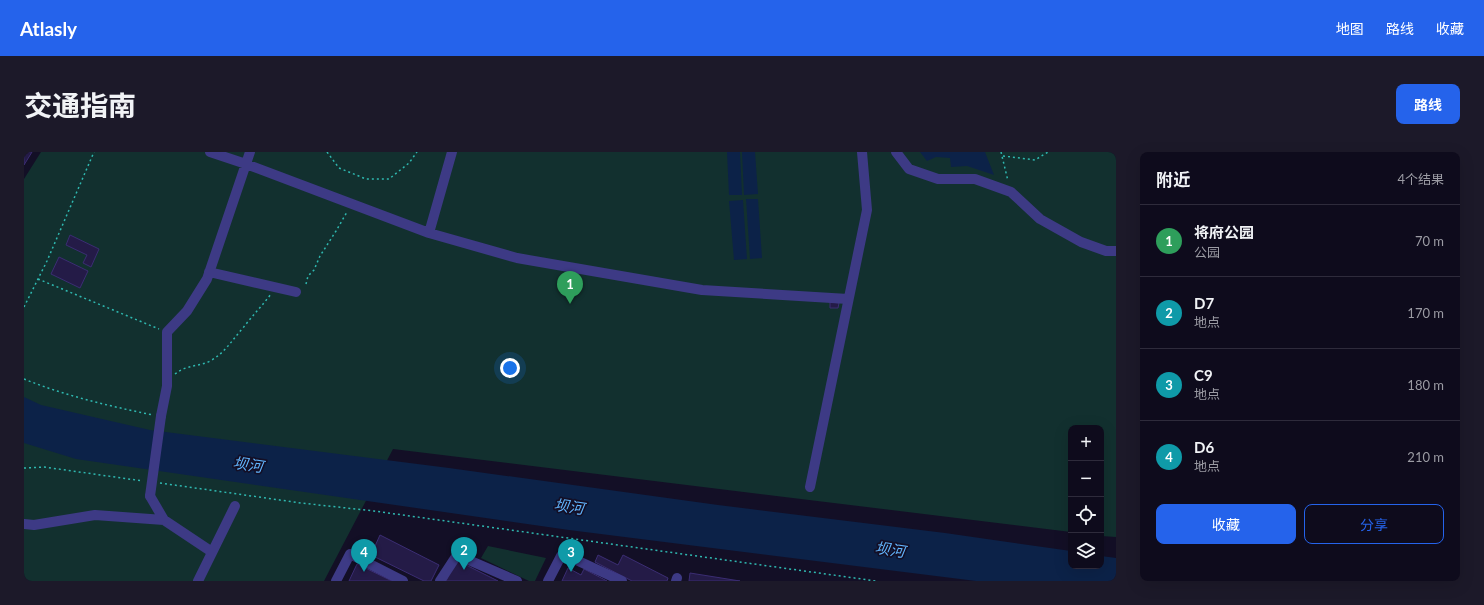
<!DOCTYPE html>
<html lang="zh">
<head>
<meta charset="utf-8">
<style>
	body { margin:0; font-family:Lato,"Noto Sans SC",sans-serif; background:#1c1929; color:#f1f3f6 }
	.controls { position:absolute; right:12px; bottom:12px; display:grid; overflow:hidden; border-radius:8px; box-shadow:0 4px 16px #0002 }
	.controls button { width:36px; height:36px; display:grid; place-items:center; padding:0; border:0; border-bottom:1px solid #2e2b3b; background:#0e0b1c; color:#f1f3f6; font:20px sans-serif }
	.you { position:absolute; left:486px; top:216px; width:14px; height:14px; margin:-10px; border:3px solid #fff; border-radius:50%; background:#1a73e8; box-shadow:0 0 0 6px #1a73e833 }
	.badge { display:grid; place-items:center; width:26px; height:26px; border-radius:50%; background:#2563eb; color:#fff; font-size:13px; font-weight:700 }
	.pin { position:absolute; translate:-50% -33px; filter:drop-shadow(0 1px 2px #0008) }
	.pin::after { content:''; position:absolute; top:21px; width:14px; height:12px; background:inherit; clip-path:polygon(0 0,100% 0,50% 100%) }
	.list { margin:0; padding:0; list-style:none }
	h2 { display:flex; justify-content:space-between; align-items:center; height:52px; margin:0; padding:0 16px; font-size:17px }
	h2 small { font-size:13px; font-weight:400; color:#9b9ba3 }
	.list li { display:grid; grid-template-columns:26px 1fr auto; gap:12px; align-items:center; box-sizing:border-box; height:72px; padding:0 16px; border-top:1px solid #2e2b3b }
	.list b { display:block; font-size:15px; white-space:nowrap }
	.list p { margin:0; font-size:13px; white-space:nowrap; color:#9b9ba3 }
	.list em { font-size:13px; font-style:normal; color:#9b9ba3 }
	.actions { display:flex; gap:8px; padding:12px 16px }
	.actions a { flex:1; padding:9px 0; border:1px solid #2563eb; border-radius:8px; text-align:center; font-size:14px; color:#2563eb }
	.actions .main { background:#2563eb; color:#fff }
	.icon { flex:none; width:22px; height:22px; fill:none; stroke:currentColor; stroke-width:2; stroke-linecap:round; stroke-linejoin:round }
	.map { position:relative; flex:none; width:1092px; height:429px; overflow:hidden; border-radius:8px }
	header { display:flex; align-items:center; gap:24px; box-sizing:border-box; height:56px; padding:0 20px; background:#2563eb; color:#fff }
	header strong { font-size:19px }
	nav { display:flex; gap:22px; margin-inline-start:auto; font-size:14px }
	.intro { display:flex; align-items:center; justify-content:space-between; box-sizing:border-box; height:96px; padding:0 24px }
	h1 { margin:0; font-size:28px }
	.button { padding:10px 18px; border-radius:8px; background:#2563eb; color:#fff; font-size:14px; font-weight:700 }
	main { display:flex; gap:24px; padding:0 24px }
	aside { flex:1; background:#0e0b1c; border-radius:8px; box-shadow:0 4px 16px #0002 }
	.map>svg:first-child { display:block }
	.green { fill:#12302f }
	.water { fill:#0c2248 }
	.building { fill:#241b47; stroke:#3b2d73 }
	.lines { fill:none; stroke-linecap:round; stroke-linejoin:round }
	.path { stroke:#2fb8b0; stroke-width:1.5; stroke-dasharray:2 3; stroke-linecap:butt }
	.minor { stroke:#3d3a85; stroke-width:10 }
	.minor-bridge { stroke:#3d3a85; stroke-width:10 }
	.labels { text-anchor:middle; dominant-baseline:central; stroke-width:3.5; stroke-linejoin:round; paint-order:stroke }
	.water-label { font-size:15px; font-style:italic; fill:#62b6ff; stroke:#130f26 }
</style>
</head>
<body>
<header>
<strong>Atlasly</strong>
<nav><a>地图</a><a>路线</a><a>收藏</a></nav>
</header>
<div class="intro"><h1>交通指南</h1><a class="button">路线</a></div>
<main>
<div class="map">
<svg width="1092" height="429" viewBox="0 0 1092 429">
	<rect width="100%" height="100%" fill="#130f26"/>
	<path class="green" d="M17,0H1092V385L1077,384V276H1047V380L369,297L300,429H0V27Z
		M464,394L522,406L511,429H505L457,406Z"/>
	<path class="water" d="M703,0H716L718,43H705Z
		M718,0H731L734,42L720,43Z
		M896,0H961L970,23L943,14L927,15L926,6L912,5L903,9Z
		M722,47H734L738,106L726,107Z
		M719,48L723,107L710,108L705,49Z
		M0,245L17,253L126,278L425,316L694,353L921,381L1047,399V414H1077V404L1092,406V429H952L545,378L52,307L0,291Z"/>
	<path class="building" d="M0,0H8L0,13Z
		M46,83L75,97L67,115L59,111L63,103L42,93Z
		M35,105L64,119L56,136L27,122Z
		M806,150L815,151L814,156H806Z
		M356,383L415,413L407,429H400L347,403Z
		M574,403L594,413L599,403L644,426L643,429H608L571,410Z
		M432,408L474,429H422Z
		M333,412L368,429H325Z
		M544,416L557,423L560,417L583,429H538Z
		M666,421L716,429H665Z"/>
	<g class="lines">
		<path class="path" d="M303,0L315,16L342,27H365L385,11L393,0
			M977,0L984,29
			M979,4L1011,8L1024,0
			M14,127L135,177
			M282,132L284,124L290,118L296,104L312,79L323,60
			M0,155L23,109L70,0
			M151,222C164,212 175,215 186,209C201,201 208,188 219,176C228,164 238,154 247,142
			M0,227C42,244 85,254 129,263
			M0,316L20,315L119,329
			M136,331L277,351L350,359L852,429"/>
		<path class="minor" d="M186,0L222,12L405,81L493,106L678,138L824,147
			M872,0L885,17L914,27H951L987,40L1016,67L1057,90L1082,99H1092
			M405,81L428,0
			M185,120L272,140
			M137,264L143,234V180L163,159L183,127L226,0
			M786,335L843,58L838,0
			M126,344L140,368
			M0,372L10,373L71,363L140,368L188,400
			M174,429L211,354
			M312,429L326,402L379,429
			M416,429L433,403L493,429
			M524,429L537,404L539,402L598,429
			M652,429L653,426"/>
		<path class="minor-bridge" d="M126,344L137,264"/>
	</g>
	<g class="labels">
		<g class="water-label">
			<text transform="translate(224 312) rotate(8)">坝河</text>
			<text transform="translate(545 354) rotate(8)">坝河</text>
			<text transform="translate(866 397) rotate(8)">坝河</text>
		</g>
	</g>
</svg>
<div class="controls">
<button>+</button>
<button>−</button>
<button><svg class="icon" aria-label="locate" viewBox="0 0 24 24"><circle cx="12" cy="12" r="6"/><path d="M12 2v4M12 18v4M2 12h4M18 12h4"/></svg></button>
<button><svg class="icon" aria-label="layers" viewBox="0 0 24 24"><path d="M12 4l9 5-9 5-9-5zM3 14l9 5 9-5"/></svg></button>
</div>
<div class="you"></div>
<div class="pin badge" style="left:546px;top:152px;background:#2e9e5b">1</div>
<div class="pin badge" style="left:440px;top:418px;background:#0f9aa8">2</div>
<div class="pin badge" style="left:547px;top:420px;background:#0f9aa8">3</div>
<div class="pin badge" style="left:340px;top:420px;background:#0f9aa8">4</div>
</div>
<aside>
<h2>附近<small>4个结果</small></h2>
<ul class="list">
<li><span class="badge" style="background:#2e9e5b">1</span><div><b>将府公园</b><p>公园</p></div><em>70 m</em></li>
<li><span class="badge" style="background:#0f9aa8">2</span><div><b>D7</b><p>地点</p></div><em>170 m</em></li>
<li><span class="badge" style="background:#0f9aa8">3</span><div><b>C9</b><p>地点</p></div><em>180 m</em></li>
<li><span class="badge" style="background:#0f9aa8">4</span><div><b>D6</b><p>地点</p></div><em>210 m</em></li>
</ul>
<div class="actions"><a class="main">收藏</a><a>分享</a></div>
</aside>
</main>
</body>
</html>
